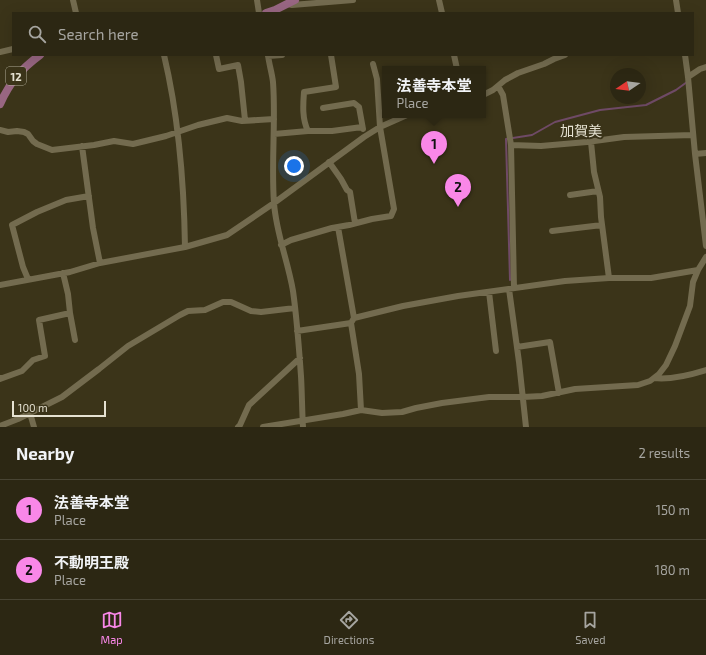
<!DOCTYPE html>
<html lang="en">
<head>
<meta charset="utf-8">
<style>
	body { margin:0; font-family:"Exo 2","Noto Sans JP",sans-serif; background:#342f1c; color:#f1f3f6 }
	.compass { position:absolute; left:610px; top:68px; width:36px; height:36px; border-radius:50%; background:#2c2713; box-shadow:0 4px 16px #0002; rotate:257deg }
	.scale { position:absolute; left:12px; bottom:10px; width:94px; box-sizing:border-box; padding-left:4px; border:2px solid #e5e1d1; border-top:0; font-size:11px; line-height:14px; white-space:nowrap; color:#e5e1d1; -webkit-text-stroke:3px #3b3419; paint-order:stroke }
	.you { position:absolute; left:294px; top:166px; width:14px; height:14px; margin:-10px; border:3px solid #fff; border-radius:50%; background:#1a73e8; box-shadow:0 0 0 6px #1a73e833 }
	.badge { display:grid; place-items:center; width:26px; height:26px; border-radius:50%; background:#f987e8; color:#111; font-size:13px; font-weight:700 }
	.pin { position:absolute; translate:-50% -33px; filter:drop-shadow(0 1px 2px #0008) }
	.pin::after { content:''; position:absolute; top:21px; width:14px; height:12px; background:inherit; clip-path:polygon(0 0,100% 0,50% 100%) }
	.popup { position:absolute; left:382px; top:66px; width:104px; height:52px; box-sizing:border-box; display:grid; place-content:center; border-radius:0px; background:#2c2713; filter:drop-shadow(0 1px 3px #0005); font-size:13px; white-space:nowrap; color:#a6a5a0 }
	.popup b { font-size:15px; color:#f1f3f6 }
	.popup::after { content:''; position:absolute; left:50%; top:100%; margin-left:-8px; border:8px solid transparent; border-top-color:#2c2713 }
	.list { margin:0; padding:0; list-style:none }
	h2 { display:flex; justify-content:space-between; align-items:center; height:52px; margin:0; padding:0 16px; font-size:17px }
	h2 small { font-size:13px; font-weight:400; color:#a6a5a0 }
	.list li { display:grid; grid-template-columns:26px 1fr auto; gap:12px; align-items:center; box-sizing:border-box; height:60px; padding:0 16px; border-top:1px solid #484433 }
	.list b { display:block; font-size:15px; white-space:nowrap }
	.list p { margin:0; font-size:13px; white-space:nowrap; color:#a6a5a0 }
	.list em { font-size:13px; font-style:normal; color:#a6a5a0 }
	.icon { flex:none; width:22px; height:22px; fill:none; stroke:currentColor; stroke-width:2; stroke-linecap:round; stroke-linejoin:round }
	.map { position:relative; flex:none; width:706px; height:427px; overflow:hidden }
	.search { position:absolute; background:#2c2713; box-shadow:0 4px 16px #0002; left:12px; right:12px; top:12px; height:44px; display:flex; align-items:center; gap:10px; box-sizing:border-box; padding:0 14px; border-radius:0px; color:#a6a5a0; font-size:15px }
	.sheet { height:172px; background:#2c2713 }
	nav { display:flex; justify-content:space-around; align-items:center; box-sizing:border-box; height:56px; border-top:1px solid #484433; background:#2c2713; font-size:11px; color:#a6a5a0 }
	nav a { display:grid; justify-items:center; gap:2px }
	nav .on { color:#f987e8 }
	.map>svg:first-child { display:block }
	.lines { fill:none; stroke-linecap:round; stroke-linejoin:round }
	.stream { stroke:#6f4a66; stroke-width:2 }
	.minor { stroke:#736b4f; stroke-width:6 }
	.major { stroke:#986682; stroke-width:8 }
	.labels { text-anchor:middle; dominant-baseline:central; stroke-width:4; stroke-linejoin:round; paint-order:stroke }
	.shield { fill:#3b3419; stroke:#b2ad9a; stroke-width:1 }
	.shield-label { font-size:11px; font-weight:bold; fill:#e5e1d1 }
	.quarter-label { font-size:14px; fill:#e5e1d1; stroke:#3b3419 }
</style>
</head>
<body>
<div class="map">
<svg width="706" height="427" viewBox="0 0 706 427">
	<rect width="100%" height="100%" fill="#3b3419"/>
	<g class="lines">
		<path class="stream" d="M510,280L506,139L532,135L555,122L600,110L646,105L676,90L687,82"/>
		<path class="minor" d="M73,0L76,13
			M257,0L259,13
			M439,0L442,13
			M676,0L678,13
			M288,4L292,5L353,0
			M0,52L13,49
			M164,55C179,118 184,183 185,247
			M216,55L219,69L238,65L241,82L245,120
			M268,55C269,64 272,73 273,82C276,122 271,162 274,203C276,233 288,261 293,291C297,319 299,348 301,376C302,393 302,410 303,427
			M331,55L336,87L304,92C303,105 302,119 308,131H332L362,127
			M454,55L457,69
			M685,55L688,77L695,154L706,246
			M268,56L282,55
			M688,77L700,69L706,67
			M498,86L503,95L511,145L514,288
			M483,95L493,90L505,80L518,73L544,64L554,59L565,55
			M323,108L354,103L359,107L363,129
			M0,130L8,132L17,131L24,132L28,134L33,141L37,144L52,150L94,145L114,141L133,144L166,136L198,125L227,118L242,121L274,119
			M274,134L308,131
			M591,142L594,172L600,197L601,217L609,278
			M511,145L541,146L587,142L624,137L693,135
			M82,146L93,228L100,263
			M695,154L706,153
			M329,162L341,179L347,190L350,192L355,223
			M570,195L598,191
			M338,227L354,318
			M552,231L602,225
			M281,245L291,240L332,228L349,225L372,219L391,216L394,209L380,127L377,79L373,64
			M28,279L23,267L12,225L37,212L66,200L89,196
			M0,285L70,272L100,263L185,247L227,235L274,203L364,137L380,127L407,115
			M509,289L519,362L526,427
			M489,292L496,351
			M70,313L75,340
			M351,323L359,374L361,410
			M297,331L351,323L354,318L403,306L458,296L565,281L609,278H651L698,270
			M517,347L550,342L559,393
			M0,378V379L22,371L33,360L45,356L39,320L70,313L68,294L63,273
			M654,378C671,380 690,375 706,370
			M30,413L34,427
			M0,426L18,419L62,397L99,369L128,346L180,315L188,311L205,310L223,302H231L251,311L261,312L295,308
			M238,427L240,425L249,405L300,358
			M263,427L343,414L361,410L382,413L402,412L416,408L442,403L489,397H523L542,396L575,389L638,385L650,381L659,374L666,365L675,346L690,306L693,282L698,270L706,257"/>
		<path class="major" d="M266,13L275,10L295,0
			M0,104C10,82 21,69 40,55"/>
	</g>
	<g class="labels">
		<rect class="shield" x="6" y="67" width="20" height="18" rx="3"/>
		<g class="shield-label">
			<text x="16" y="76">12</text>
		</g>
		<g class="quarter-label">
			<text x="581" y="130">加賀美</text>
		</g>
	</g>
</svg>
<svg class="compass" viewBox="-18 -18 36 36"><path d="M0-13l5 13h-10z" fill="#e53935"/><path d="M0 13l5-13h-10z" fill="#a6a5a0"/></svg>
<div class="scale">100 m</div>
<div class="you"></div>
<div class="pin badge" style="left:434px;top:164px">1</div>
<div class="popup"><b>法善寺本堂</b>Place</div>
<div class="pin badge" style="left:458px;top:207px">2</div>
<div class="search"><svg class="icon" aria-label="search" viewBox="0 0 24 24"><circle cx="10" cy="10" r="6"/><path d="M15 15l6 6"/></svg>Search here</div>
</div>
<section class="sheet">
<h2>Nearby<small>2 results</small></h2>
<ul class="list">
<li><span class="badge">1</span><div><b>法善寺本堂</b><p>Place</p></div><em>150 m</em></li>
<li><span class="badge">2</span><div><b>不動明王殿</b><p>Place</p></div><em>180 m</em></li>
</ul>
</section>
<nav>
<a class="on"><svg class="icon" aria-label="map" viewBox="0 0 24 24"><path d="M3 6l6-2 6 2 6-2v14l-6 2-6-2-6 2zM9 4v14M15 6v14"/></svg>Map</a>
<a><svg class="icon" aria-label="directions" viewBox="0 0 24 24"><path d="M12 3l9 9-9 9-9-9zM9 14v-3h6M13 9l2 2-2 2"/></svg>Directions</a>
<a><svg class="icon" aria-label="saved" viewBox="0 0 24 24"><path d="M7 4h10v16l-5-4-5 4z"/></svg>Saved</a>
</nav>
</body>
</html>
